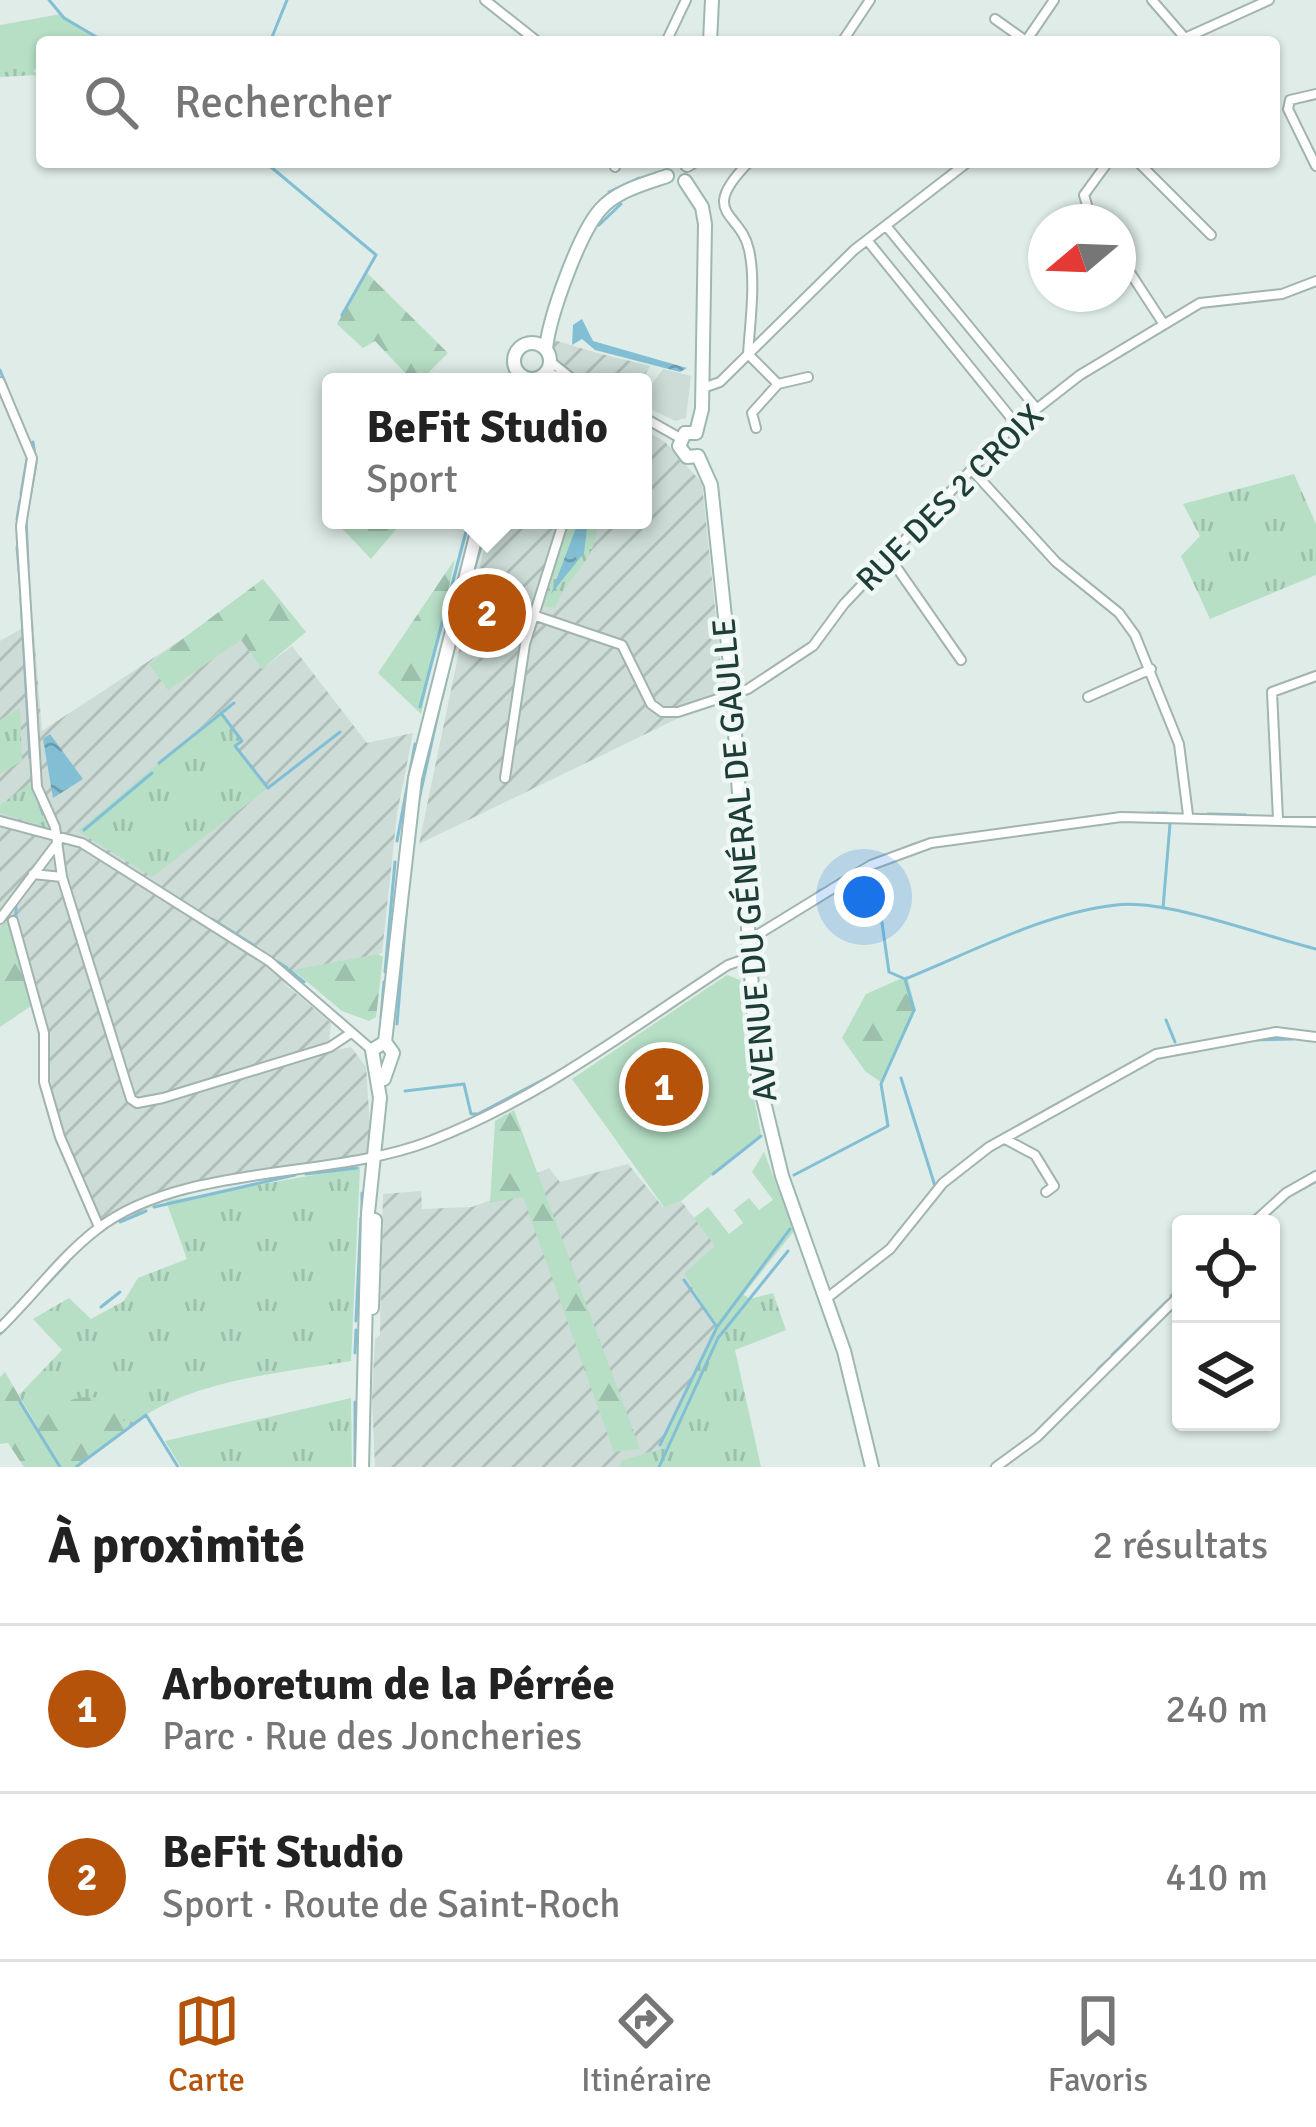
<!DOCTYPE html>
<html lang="fr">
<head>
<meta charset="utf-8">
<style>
	body { margin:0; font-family:Signika,sans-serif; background:#f2f2f2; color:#222 }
	.controls { position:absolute; right:36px; bottom:36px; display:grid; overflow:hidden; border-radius:12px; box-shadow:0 3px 9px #0004 }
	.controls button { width:108px; height:108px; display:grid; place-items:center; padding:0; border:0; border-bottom:3px solid #e0e0e0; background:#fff; color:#222; font:60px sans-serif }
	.compass { position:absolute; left:1028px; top:204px; width:108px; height:108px; border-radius:50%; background:#fff; box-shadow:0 3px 9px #0004; rotate:251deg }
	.you { position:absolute; left:864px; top:897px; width:42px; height:42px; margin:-30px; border:9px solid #fff; border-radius:50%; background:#1a73e8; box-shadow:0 0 0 18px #1a73e833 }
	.badge { display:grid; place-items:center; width:78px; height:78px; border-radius:50%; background:#b45309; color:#fff; font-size:39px; font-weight:700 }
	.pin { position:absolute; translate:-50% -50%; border:6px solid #fff; box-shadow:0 3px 12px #0006 }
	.popup { position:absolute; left:322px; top:373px; width:330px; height:156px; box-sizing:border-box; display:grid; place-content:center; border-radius:12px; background:#fff; filter:drop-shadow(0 3px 9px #0005); font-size:39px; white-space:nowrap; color:#767676 }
	.popup b { font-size:45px; color:#222 }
	.popup::after { content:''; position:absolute; left:50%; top:100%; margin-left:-24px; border:24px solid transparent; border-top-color:#fff }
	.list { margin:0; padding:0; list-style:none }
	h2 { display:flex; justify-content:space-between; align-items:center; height:156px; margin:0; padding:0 48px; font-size:51px }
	h2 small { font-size:39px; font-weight:400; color:#767676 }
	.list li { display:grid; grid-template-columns:78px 1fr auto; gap:36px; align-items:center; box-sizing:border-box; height:168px; padding:0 48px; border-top:3px solid #e0e0e0 }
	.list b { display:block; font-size:45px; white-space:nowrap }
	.list p { margin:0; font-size:39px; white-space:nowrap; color:#767676 }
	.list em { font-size:39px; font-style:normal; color:#767676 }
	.icon { flex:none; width:66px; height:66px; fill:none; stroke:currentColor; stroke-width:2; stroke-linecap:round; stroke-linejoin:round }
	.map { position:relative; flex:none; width:1316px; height:1467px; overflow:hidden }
	.search { position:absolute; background:#fff; box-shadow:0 3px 9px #0004; left:36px; right:36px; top:36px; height:132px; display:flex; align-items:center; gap:30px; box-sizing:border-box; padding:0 42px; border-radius:12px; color:#767676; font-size:45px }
	.sheet { height:492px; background:#fff }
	nav { display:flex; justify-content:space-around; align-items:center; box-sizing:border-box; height:168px; border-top:3px solid #e0e0e0; background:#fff; font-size:33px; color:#767676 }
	nav a { display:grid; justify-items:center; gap:6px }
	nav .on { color:#b45309 }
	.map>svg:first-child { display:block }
	.built { fill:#cddcd7 }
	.industrial { fill:url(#industrial-furrows) }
	.grass { fill:url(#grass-tufts) }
	.forest { fill:url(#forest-firs) }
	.park { fill:#b6dfc6 }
	.water { fill:url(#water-ripples) }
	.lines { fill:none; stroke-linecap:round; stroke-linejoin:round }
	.stream { stroke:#82bfd5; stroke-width:3 }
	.street-casing { stroke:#a2b4af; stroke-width:12 }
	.secondary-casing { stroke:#9db8b2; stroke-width:16 }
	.street { stroke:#fff; stroke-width:8 }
	.secondary { stroke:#fff; stroke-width:12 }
	.labels { text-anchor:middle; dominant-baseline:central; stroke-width:9; stroke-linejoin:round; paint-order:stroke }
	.street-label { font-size:33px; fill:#1f3d38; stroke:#f0f8f5 }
</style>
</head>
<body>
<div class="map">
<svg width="1316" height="1467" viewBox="0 0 1316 1467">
	<defs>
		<pattern id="industrial-furrows" width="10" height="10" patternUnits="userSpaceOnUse" patternTransform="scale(3)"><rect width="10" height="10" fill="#cddcd7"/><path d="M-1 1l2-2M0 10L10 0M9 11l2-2" fill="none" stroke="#b0beb9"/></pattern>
		<pattern id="grass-tufts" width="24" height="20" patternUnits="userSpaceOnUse" patternTransform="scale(3)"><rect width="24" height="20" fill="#b6dfc6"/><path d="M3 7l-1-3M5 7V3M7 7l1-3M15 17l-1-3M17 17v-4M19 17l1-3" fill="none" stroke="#9cc0ab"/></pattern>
		<pattern id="forest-firs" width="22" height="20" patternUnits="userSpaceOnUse" patternTransform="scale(3)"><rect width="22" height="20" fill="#b6dfc6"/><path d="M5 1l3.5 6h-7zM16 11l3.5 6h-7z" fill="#9cc0ab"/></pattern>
		<pattern id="water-ripples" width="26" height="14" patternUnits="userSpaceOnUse" patternTransform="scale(3)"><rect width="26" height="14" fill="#82bfd5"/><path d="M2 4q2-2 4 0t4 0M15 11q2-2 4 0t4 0" fill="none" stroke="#6a9cae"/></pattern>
	</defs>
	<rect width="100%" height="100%" fill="#dfece7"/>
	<path class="built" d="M663,369L691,376L686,418L675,421L643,405V396Z"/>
	<path class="industrial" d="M554,340L597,353L650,366L641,382H538Z
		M643,429L665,442L702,483L724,696L419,844L467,613L492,520H643Z
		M222,613L262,669L292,646L367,743L413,733L397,814L382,953L295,974L285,984L331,1023L328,1052L351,1047L366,1067L370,1127L366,1155L274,1169L166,1201L98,1230L58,1134L44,1033L8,918L0,928V641L33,622L42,731Z
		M628,1164L663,1207L681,1201L716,1246L684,1273L717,1328L660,1449L622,1460L619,1467H375L372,1397L375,1339L380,1335L383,1194L421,1191L422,1209L472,1207L527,1187L524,1179L549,1168L560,1182Z"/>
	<path class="grass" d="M61,14L105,42H42V62L33,71L38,75L0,77V25Z
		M1294,474L1316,524V575L1210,619L1181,556L1200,536L1183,504Z
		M568,520H597C599,562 568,573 555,608L539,605Z
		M20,708L22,761L0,774V720Z
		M219,712L242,741L236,747L268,788L152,877L78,831Z
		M31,783L49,828L0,813V805Z
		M360,1167L351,1361C276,1374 190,1379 128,1427L108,1400L38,1428L19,1395L62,1350L33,1319L69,1298L91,1319L124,1301L138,1278L187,1259L166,1201Z
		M741,1293L750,1299L773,1293L786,1330L735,1350L761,1467H619L622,1460L660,1449L717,1328Z
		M351,1398L352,1467H181L165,1441Z"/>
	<path class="forest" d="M366,272L448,353L427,374L433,382H414L375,341L363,348L337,324Z
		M334,520H404L371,559Z
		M455,559L421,714L378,673Z
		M263,579L306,632L262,669L241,640L168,690L149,664Z
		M9,916L37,1002L0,1027V928Z
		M378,954L383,957L376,1017L369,1021L342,1011L293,970Z
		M907,976L916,1010L882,1083L865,1071L842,1038L866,994Z
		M514,1110L640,1449L614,1452L523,1197L490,1203L495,1121Z
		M5,1372L37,1427C56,1403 76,1392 108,1399L128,1427L74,1467H24L8,1443L0,1444V1377Z"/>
	<path class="park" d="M727,975L740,980L746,1058L761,1134L681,1201L664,1207L572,1079Z
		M764,1152L794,1231L717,1328L684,1273L715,1246L694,1218L708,1207L729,1234L743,1223L734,1210L749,1198L759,1210L773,1200L752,1172Z"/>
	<path class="water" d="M582,319L593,341L687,368L680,372L595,350L582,339L572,345L573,325Z
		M579,520H588L584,553L551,594Z
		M50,734L83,779L53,798L43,739Z"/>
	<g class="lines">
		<path class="stream" d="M49,0L64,18L105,42
			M270,42L287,0
			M265,162L376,255L342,315
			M609,192L639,178
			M599,225L621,204
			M0,370L6,385
			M0,393L11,419
			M21,494L27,459
			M28,508L36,463L33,442
			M26,518L28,567
			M17,519L20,501
			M17,547L21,592
			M473,573L489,520
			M21,598L30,758
			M442,698L454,647
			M420,707L469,520
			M221,713L242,741L235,746L268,788L340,732
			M159,763L234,703
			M32,780L43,814
			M418,804L440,705
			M1156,813H1167
			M1141,814L1153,813
			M1208,814L1246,815
			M84,830L152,773
			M397,841L415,744
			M885,856L915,844
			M875,874L889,972L905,979
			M838,880L845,876
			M809,899L821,890
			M16,907V920
			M1163,908L1170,824
			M212,919L255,946
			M278,962L287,968
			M289,970L304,982
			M385,972L395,862
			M37,992L46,1029
			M381,1018L384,982
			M1166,1020L1175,1042
			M397,1024L407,903
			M1253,1040L1293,1039
			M901,1078L935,1186
			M41,1085L52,1125
			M405,1091L464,1084L471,1114H478L560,1071
			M306,1174L357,1168
			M713,1174L761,1136
			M794,1175L888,1126L881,1084L914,1010L905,979C972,952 1044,913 1116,905C1167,899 1263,936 1316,949
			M1304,1188L1316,1181
			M154,1207L295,1175
			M362,1210V1193
			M120,1222L146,1211
			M1243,1224L1316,1171
			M684,1280L717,1327
			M1171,1296L1181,1286
			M101,1307L120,1292
			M19,1314L68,1262
			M356,1321L361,1218
			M0,1334L12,1322
			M355,1353L356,1330
			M1112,1355L1167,1301
			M1098,1369L1109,1359
			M20,1402L60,1467
			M660,1445L717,1327L790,1229
			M76,1467L146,1415L178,1467
			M355,1467V1402
			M659,1467L718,1338L788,1251"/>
		<g class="street-casing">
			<path id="street" d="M485,0L538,42
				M1152,0L1185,38L1269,0
				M995,19L1026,41L1054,0
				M666,42L686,0
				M842,42L870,0
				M1316,94L1290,100L1288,109L1316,166
				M749,162C697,215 741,211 749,250C756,281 750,323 748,354L778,384L808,377
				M1138,162L1211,235
				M615,167L617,162
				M1092,222L1084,195L1108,162
				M887,227L1036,408
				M867,240L1016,424
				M1118,254L1163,323
				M550,361L576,382
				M546,372L572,382
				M0,382L32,458L21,526L37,787L55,827L62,877L131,1099L137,1103L163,1098L330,1047L348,1035
				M703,388L720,382L854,250L968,162
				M643,417L680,438
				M756,428L752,413L778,384
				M972,470L1056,562L1119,613L1135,635L1179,744L1188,815
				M890,558L961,660
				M533,615L622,645L651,704L662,712H678L748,689L813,646L844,604L1007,432L1080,375L1200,303L1282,294L1316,281
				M1088,697L1151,669
				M505,778L525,644L564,520
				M1278,819L1272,692L1316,676
				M0,821L82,843L269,961L372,1050
				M33,874L62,877
				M0,919L58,842
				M13,921L44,1033V1082L60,1137L99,1227
				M749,940L871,865L931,843L1121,817L1316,822
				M1005,1139L1035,1155L1054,1186L1046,1192
				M1252,1224L1286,1193L1316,1176
				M827,1298L890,1249L943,1183L989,1147L1156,1054L1276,1032L1316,1037
				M0,1328C33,1296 60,1258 96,1230C181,1163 330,1180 430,1141C539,1099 631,1028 728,965L748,958
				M996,1467L1037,1437L1181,1294"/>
		</g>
		<g class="secondary-casing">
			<path id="secondary" d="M710,42L712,0
				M687,165L692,162
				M685,181L702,207L705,224L702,409L696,433
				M514 361a18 18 0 1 1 36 0a18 18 0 1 1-36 0Z
				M546,349C549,317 579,234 600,210C616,191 644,184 667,176
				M696,433H685L679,446L687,457L698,456
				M698,456L711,485L731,674L758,1077L782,1176L844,1351L872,1467
				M385,1042L415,778L480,520
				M384,1079L393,1053L385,1042
				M372,1308L375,1220
				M362,1467L368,1213L380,1098L372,1050L385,1042"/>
		</g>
		<use href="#street" class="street"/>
		<use href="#secondary" class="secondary"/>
	</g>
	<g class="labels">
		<g class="street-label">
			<text transform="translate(950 498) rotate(-45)">RUE DES 2 CROIX</text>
			<text transform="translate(745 860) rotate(-95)">AVENUE DU GÉNÉRAL DE GAULLE</text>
		</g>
	</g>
</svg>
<div class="controls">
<button><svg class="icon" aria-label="locate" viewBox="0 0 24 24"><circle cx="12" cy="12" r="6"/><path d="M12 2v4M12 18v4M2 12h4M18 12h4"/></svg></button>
<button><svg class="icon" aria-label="layers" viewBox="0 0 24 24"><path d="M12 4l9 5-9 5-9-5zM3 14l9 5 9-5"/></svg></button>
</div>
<svg class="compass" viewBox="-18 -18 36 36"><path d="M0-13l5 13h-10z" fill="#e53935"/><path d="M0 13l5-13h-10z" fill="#767676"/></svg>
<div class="you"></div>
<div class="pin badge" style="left:664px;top:1087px">1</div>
<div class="pin badge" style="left:487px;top:613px">2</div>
<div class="popup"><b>BeFit Studio</b>Sport</div>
<div class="search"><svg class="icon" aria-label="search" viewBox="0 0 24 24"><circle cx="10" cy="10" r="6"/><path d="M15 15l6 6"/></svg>Rechercher</div>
</div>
<section class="sheet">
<h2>À proximité<small>2 résultats</small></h2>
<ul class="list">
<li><span class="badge">1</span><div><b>Arboretum de la Pérrée</b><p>Parc · Rue des Joncheries</p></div><em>240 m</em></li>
<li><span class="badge">2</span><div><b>BeFit Studio</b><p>Sport · Route de Saint-Roch</p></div><em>410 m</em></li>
</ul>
</section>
<nav>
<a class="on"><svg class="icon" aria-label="map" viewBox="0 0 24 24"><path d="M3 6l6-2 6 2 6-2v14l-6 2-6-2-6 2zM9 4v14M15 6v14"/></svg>Carte</a>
<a><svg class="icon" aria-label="directions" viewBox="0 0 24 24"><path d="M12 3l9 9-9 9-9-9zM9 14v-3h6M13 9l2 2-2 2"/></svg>Itinéraire</a>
<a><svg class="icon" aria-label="saved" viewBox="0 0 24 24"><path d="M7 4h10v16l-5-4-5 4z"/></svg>Favoris</a>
</nav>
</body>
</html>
